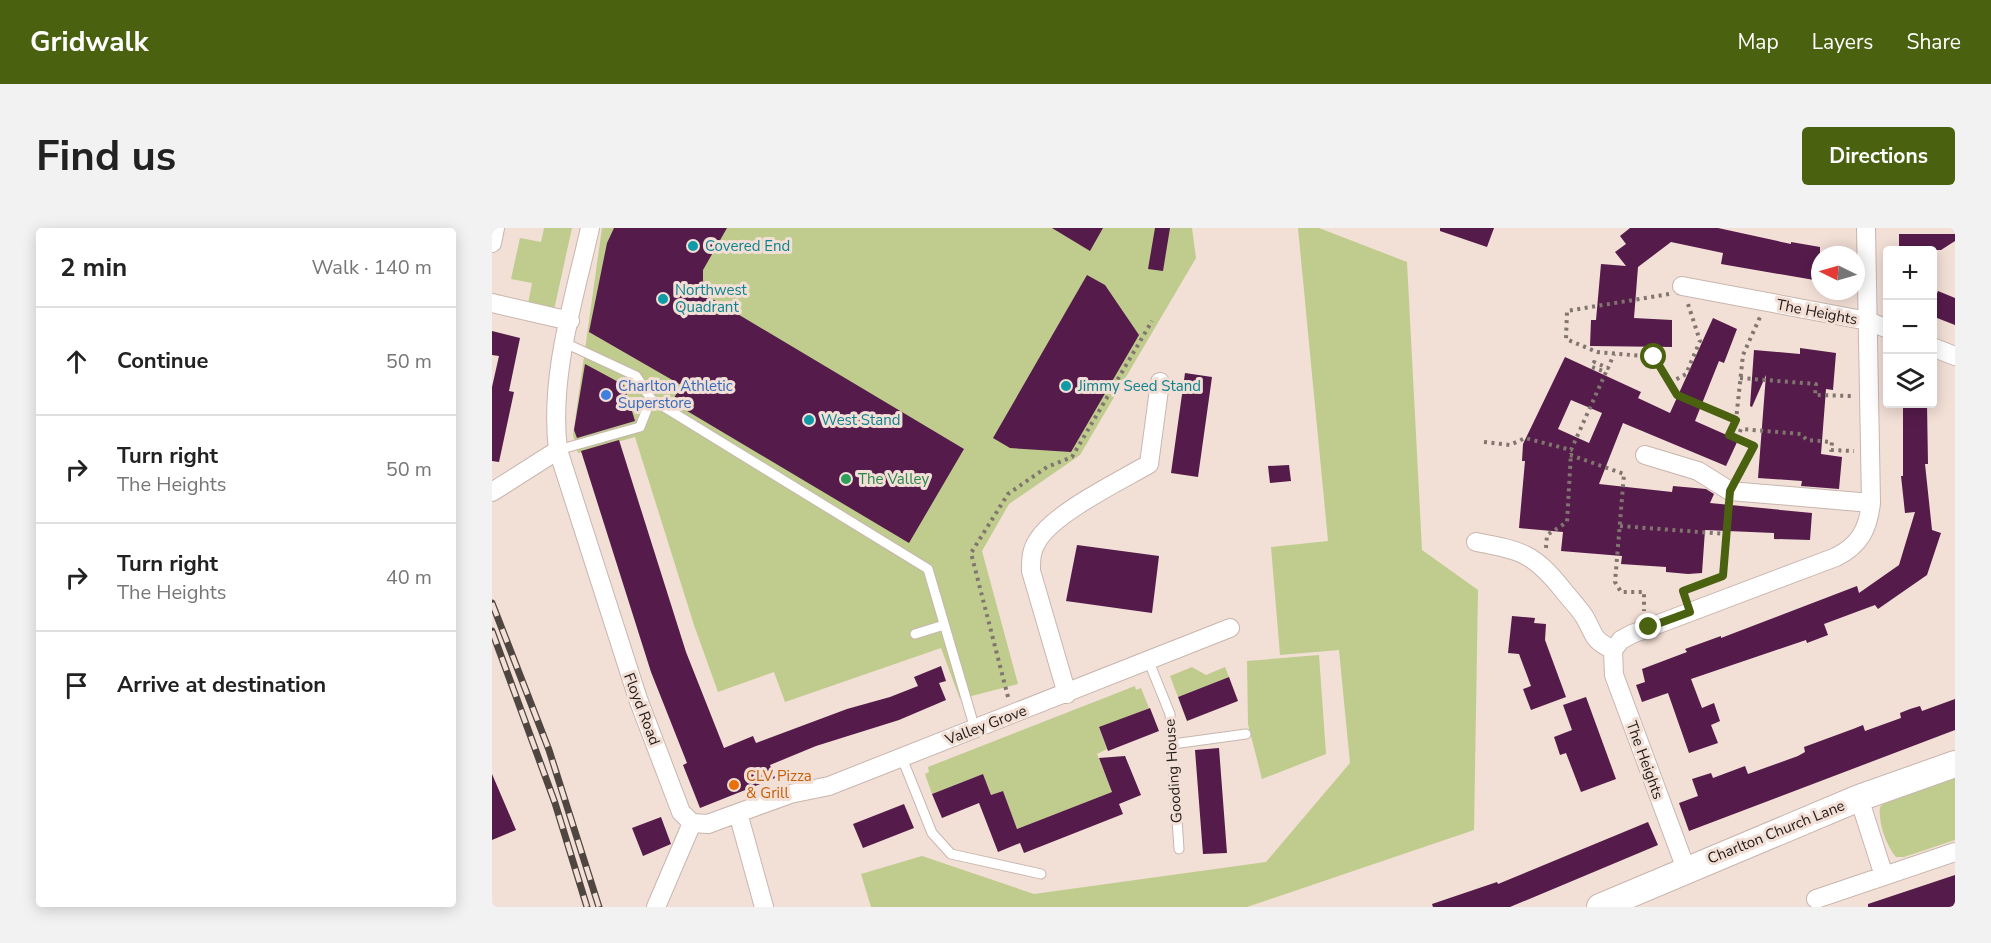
<!DOCTYPE html>
<html lang="en">
<head>
<meta charset="utf-8">
<style>
	body { margin:0; font-family:"Nunito Sans",sans-serif; background:#f2f2f2; color:#222 }
	.controls { position:absolute; right:18px; top:18px; display:grid; overflow:hidden; border-radius:6px; box-shadow:0 3px 15px #0003 }
	.controls button { width:54px; height:54px; display:grid; place-items:center; padding:0; border:0; border-bottom:2px solid #e0e0e0; background:#fff; color:#222; font:30px sans-serif }
	.compass { position:absolute; left:1319px; top:18px; width:54px; height:54px; border-radius:50%; background:#fff; box-shadow:0 3px 15px #0003; rotate:275deg }
	.stop { position:absolute; width:18px; height:18px; margin:-14px; border:4px solid #4a620f; border-radius:50%; background:#fff }
	.stop.end { background:#4a620f; border-color:#fff; box-shadow:0 2px 6px #0008 }
	.list { margin:0; padding:0; list-style:none }
	h2 { display:flex; justify-content:space-between; align-items:center; height:78px; margin:0; padding:0 24px; font-size:26px }
	h2 small { font-size:20px; font-weight:400; color:#767676 }
	.list li { display:grid; grid-template-columns:39px 1fr auto; gap:18px; align-items:center; box-sizing:border-box; height:108px; padding:0 24px; border-top:2px solid #e0e0e0 }
	.list b { display:block; font-size:22px; white-space:nowrap }
	.list p { margin:0; font-size:20px; white-space:nowrap; color:#767676 }
	.list em { font-size:20px; font-style:normal; color:#767676 }
	.icon { flex:none; width:33px; height:33px; fill:none; stroke:currentColor; stroke-width:2; stroke-linecap:round; stroke-linejoin:round }
	.map { position:relative; flex:none; width:1463px; height:679px; overflow:hidden; border-radius:6px }
	header { display:flex; align-items:center; gap:36px; box-sizing:border-box; height:84px; padding:0 30px; background:#4a620f; color:#fff }
	header strong { font-size:28px }
	nav { display:flex; gap:33px; margin-inline-start:auto; font-size:21px }
	.intro { display:flex; align-items:center; justify-content:space-between; box-sizing:border-box; height:144px; padding:0 36px }
	h1 { margin:0; font-size:42px }
	.button { padding:15px 27px; border-radius:6px; background:#4a620f; color:#fff; font-size:21px; font-weight:700 }
	main { display:flex; gap:36px; padding:0 36px }
	aside { flex:1; background:#fff; border-radius:6px; box-shadow:0 3px 15px #0003 }
	.map>svg:first-child { display:block }
	.green { fill:#bfcc8d }
	.building { fill:#541b4b; fill-rule:evenodd }
	.lines { fill:none; stroke-linecap:round; stroke-linejoin:round }
	.lane-casing { stroke:#c8b6ae; stroke-width:11 }
	.street-casing { stroke:#c8b6ae; stroke-width:20 }
	.secondary-casing { stroke:#c8b6ae; stroke-width:28 }
	.path { stroke:#81756f; stroke-width:4; stroke-dasharray:3 4.5; stroke-linecap:butt }
	.lane { stroke:#fff; stroke-width:9 }
	.street { stroke:#fff; stroke-width:18 }
	.secondary { stroke:#fff; stroke-width:26 }
	.rail-casing { stroke:#4f4641; stroke-width:7 }
	.rail { stroke:#f2dfd6; stroke-width:4.5; stroke-dasharray:14; stroke-linecap:butt }
	.route { stroke:#4a620f; stroke-width:8 }
	.culture-dot { fill:#0f9aa8; stroke:#f2dfd6; stroke-width:2 }
	.shop-dot { fill:#3f7fe0; stroke:#f2dfd6; stroke-width:2 }
	.leisure-dot { fill:#2e9e5b; stroke:#f2dfd6; stroke-width:2 }
	.food-dot { fill:#e8710a; stroke:#f2dfd6; stroke-width:2 }
	.labels { text-anchor:middle; dominant-baseline:central; stroke-width:6; stroke-linejoin:round; paint-order:stroke }
	.culture-label { font-size:15px; fill:#0d838f; stroke:#f2dfd6; text-anchor:start }
	.street-label { font-size:15px; fill:#201916; stroke:#f2dfd6 }
	.shop-label { font-size:15px; fill:#366cbe; stroke:#f2dfd6; text-anchor:start }
	.leisure-label { font-size:15px; fill:#27864d; stroke:#f2dfd6; text-anchor:start }
	.food-label { font-size:15px; fill:#c56008; stroke:#f2dfd6; text-anchor:start }
</style>
</head>
<body>
<header>
<strong>Gridwalk</strong>
<nav><a>Map</a><a>Layers</a><a>Share</a></nav>
</header>
<div class="intro"><h1>Find us</h1><a class="button">Directions</a></div>
<main>
<aside>
<h2>2 min<small>Walk · 140 m</small></h2>
<ul class="list">
<li><svg class="icon" aria-label="ahead" viewBox="0 0 24 24"><path d="M12 20V5M6 11l6-6 6 6"/></svg><div><b>Continue</b></div><em>50 m</em></li>
<li><svg class="icon" aria-label="right" viewBox="0 0 24 24"><path d="M7 20v-9h11M14 6l5 5-5 5"/></svg><div><b>Turn right</b><p>The Heights</p></div><em>50 m</em></li>
<li><svg class="icon" aria-label="right" viewBox="0 0 24 24"><path d="M7 20v-9h11M14 6l5 5-5 5"/></svg><div><b>Turn right</b><p>The Heights</p></div><em>40 m</em></li>
<li><svg class="icon" aria-label="arrive" viewBox="0 0 24 24"><path d="M6 21V4h12l-3 4 3 4H6"/></svg><div><b>Arrive at destination</b></div></li>
</ul>
</aside>
<div class="map">
<svg width="1463" height="679" viewBox="0 0 1463 679">
	<rect width="100%" height="100%" fill="#f2dfd6"/>
	<path class="green" d="M52,0H80L62,82L36,76L40,55L19,51L28,10L49,14Z
		M110,0H700L704,30L588,227L517,276L490,323L526,456L468,471L449,420L293,474L282,444L226,464L202,397L143,209L86,225L81,207Z
		M806,0H827L915,34L930,322L986,362L982,602L755,679H379L369,646L430,628L542,666L774,634L858,535L847,422L788,427L779,319L836,313Z
		M827,427L834,526L770,551L756,496L755,433Z
		M700,439L714,447L733,439L737,449L686,469L678,448Z
		M643,458L644,462L649,460L657,480L607,500L615,521L605,526L620,564L525,601L511,563L499,567L491,546L440,566L433,546L437,544L436,539Z
		M1463,550V612L1412,629H1404C1394,617 1386,594 1388,579L1394,573Z"/>
	<path class="building" d="M122,0H235L211,42V53L220,64L217,69L472,221L417,315L180,174L189,157L97,104L115,15Z
		M560,0H611L598,23Z
		M663,0H678L671,43L656,41Z
		M948,0H1002L995,19L948,3Z
		M1138,0H1226L1299,16V14L1328,19V53L1229,36L1231,25L1179,14L1146,39L1142,90L1180,92V119L1098,118L1099,92H1104L1109,36L1134,38L1123,24L1134,16L1128,8Z
		M1407,6H1463V13L1449,22H1407Z
		M595,47L613,57L647,107L579,224L518,220L501,210Z
		M1446,63L1463,70V97L1440,88V76Z
		M1221,90L1245,101L1232,135L1227,133L1203,193L1246,212L1234,238L1131,195L1107,256L1180,264L1181,258L1214,261L1222,266L1218,275L1320,285L1318,312L1282,311V305L1213,302L1210,345L1196,346L1174,344V339L1129,336L1130,328L1069,323L1071,304L1027,300L1033,233H1030L1031,216L1073,129L1149,164L1146,170L1178,185ZM1079,172L1110,185L1097,215L1066,201Z
		M0,103L28,110L17,163L22,164L7,234L0,233V159L7,128L0,127Z
		M1308,120L1344,125L1341,162L1334,161L1329,226L1350,229L1347,261L1309,258L1310,253L1266,250L1274,147L1260,179L1258,178L1262,122L1308,126Z
		M93,136L132,157L143,193L85,210L82,202Z
		M693,145L720,149L706,249L679,245Z
		M1411,176H1435L1436,236H1433L1440,302L1449,305L1435,347L1386,381L1383,377L1332,396L1336,407L1315,415L1314,412L1199,451L1210,480L1222,475L1228,493L1219,497L1226,515L1197,525L1176,465L1150,474L1144,457L1153,454L1150,441L1195,424L1193,421L1229,408V410L1365,358L1367,365L1407,337L1423,284L1413,285L1409,248H1411Z
		M127,212L194,424L232,520L261,508L264,515L355,481L398,469L426,458L422,449L449,438L454,453L447,455L454,472L407,492L324,518L278,537L283,550L208,580L191,537L195,535L159,444L89,223Z
		M797,237L799,253L778,255L776,238Z
		M585,317L667,328L660,385L574,373Z
		M1020,388L1043,390L1042,395L1054,396L1053,412L1074,469L1039,482L1031,461L1039,458L1027,426L1016,425Z
		M737,449L746,473L695,493L686,469Z
		M1094,469L1124,551L1089,564L1074,525L1068,527L1062,509L1080,502L1071,477Z
		M1463,471V502L1197,603L1187,575L1206,568L1200,551L1219,545L1221,550L1253,538L1256,546L1306,528L1313,524L1312,519L1361,501L1371,497L1373,503L1409,490L1408,485L1418,481L1428,478L1430,483Z
		M658,480L667,503L616,523L607,499Z
		M727,520L735,625L711,626L703,522Z
		M633,528L649,567L627,576L631,586L532,625L528,615L506,624L487,575L450,590L440,566L491,546L499,567L511,563L525,601L620,564L607,530Z
		M0,546L24,602L0,612Z
		M412,576L422,600L371,620L361,596Z
		M169,589L179,616L151,628L140,600Z
		M1156,594L1166,617L1018,679H941L940,676L1005,654L1006,656Z
		M1463,647V679H1376V676Z"/>
	<g class="lines">
		<g class="lane-casing">
			<path id="lane" d="M73,115L144,148L159,171L436,341L483,501
				M66,222L148,199L159,171
				M423,406L452,397
				M657,434L678,486L687,621
				M681,516L754,506
				M410,530L440,605L459,626L549,646"/>
		</g>
		<g class="street-casing">
			<path id="street" d="M98,0C82,72 57,148 66,222L146,471L189,584L200,595L216,596L298,566L337,558L738,400
				M0,15L3,0
				M1190,58L1376,93L1396,101
				M0,75L78,93
				M1440,119L1463,128
				M1153,227L1206,243L1238,263L1379,275
				M0,264L66,222
				M984,314C1031,323 1041,325 1071,362C1078,371 1086,379 1092,388C1104,408 1098,410 1121,422L1122,447L1194,641
				M1121,422L1129,412L1140,406L1344,329C1368,317 1376,301 1379,275L1374,0
				M575,466L539,343C539,331 539,322 546,312C562,285 628,253 657,236L668,154
				M1367,570L1392,648
				M246,585L272,679
				M1324,671L1463,624
				M164,679L200,595"/>
		</g>
		<g class="secondary-casing">
			<path id="secondary" d="M1108,679L1367,570L1463,536"/>
		</g>
		<path class="path" d="M1177,66L1075,83L1074,111L1105,124L1162,129L1185,167L1244,192
			M1248,150L1324,156L1323,167L1359,168
			M1178,155L1194,146L1208,113L1196,76
			M1245,211L1249,201L1309,206L1315,212L1340,214L1339,222L1362,223
			M992,214L1018,217L1033,210L1079,222L1114,144L1100,139L1102,134L1116,140L1122,126
			M1078,227L1132,246L1123,354L1129,364H1152V383
			M1247,247L1262,218L1237,207L1244,192L1251,127L1268,89
			M1128,298L1234,306L1237,279
			M1054,320L1055,307L1075,294L1079,225
			M1193,368L1191,363L1231,348L1234,306
			M516,469L479,325L516,266L555,239L580,229L660,93"/>
		<use href="#lane" class="lane"/>
		<use href="#street" class="street"/>
		<use href="#secondary" class="secondary"/>
		<g class="rail-casing">
			<path id="rail" d="M0,375L57,522L107,679
				M0,403L63,575L95,679"/>
		</g>
		<use href="#rail" class="rail"/>
	</g>
	<g class="lines">
		<path class="route" d="M1157,399L1198,384L1191,363L1231,348L1238,263L1262,218L1237,207L1244,192L1185,167L1162,129"/>
	</g>
	<g class="culture-dot">
		<circle cx="201" cy="18" r="6"/>
		<circle cx="171" cy="71" r="6"/>
		<circle cx="574" cy="158" r="6"/>
		<circle cx="317" cy="192" r="6"/>
	</g>
	<circle class="shop-dot" cx="114" cy="167" r="6"/>
	<circle class="leisure-dot" cx="354" cy="251" r="6"/>
	<circle class="food-dot" cx="242" cy="557" r="6"/>
	<g class="labels">
		<g class="culture-label">
			<text x="213" y="18">Covered End</text>
			<text x="183" y="62">Northwest<tspan x="183" dy="17">Quadrant</tspan></text>
			<text x="586" y="158">Jimmy Seed Stand</text>
			<text x="329" y="192">West Stand</text>
		</g>
		<g class="street-label">
			<text transform="translate(1325 84) rotate(11)">The Heights</text>
			<text transform="translate(150 481) rotate(69)">Floyd Road</text>
			<text transform="translate(494 497) rotate(-21)">Valley Grove</text>
			<text transform="translate(1153 532) rotate(70)">The Heights</text>
			<text transform="translate(681 543) rotate(-94)">Gooding House</text>
			<text transform="translate(1284 604) rotate(-22)">Charlton Church Lane</text>
		</g>
		<g class="shop-label">
			<text x="126" y="158">Charlton Athletic<tspan x="126" dy="17">Superstore</tspan></text>
		</g>
		<g class="leisure-label">
			<text x="366" y="251">The Valley</text>
		</g>
		<g class="food-label">
			<text x="254" y="548">CLV Pizza<tspan x="254" dy="17">&amp; Grill</tspan></text>
		</g>
	</g>
</svg>
<div class="controls">
<button>+</button>
<button>−</button>
<button><svg class="icon" aria-label="layers" viewBox="0 0 24 24"><path d="M12 4l9 5-9 5-9-5zM3 14l9 5 9-5"/></svg></button>
</div>
<svg class="compass" viewBox="-18 -18 36 36"><path d="M0-13l5 13h-10z" fill="#e53935"/><path d="M0 13l5-13h-10z" fill="#767676"/></svg>
<div class="stop" style="left:1162px;top:129px"></div>
<div class="stop end" style="left:1157px;top:399px"></div>
</div>
</main>
</body>
</html>
